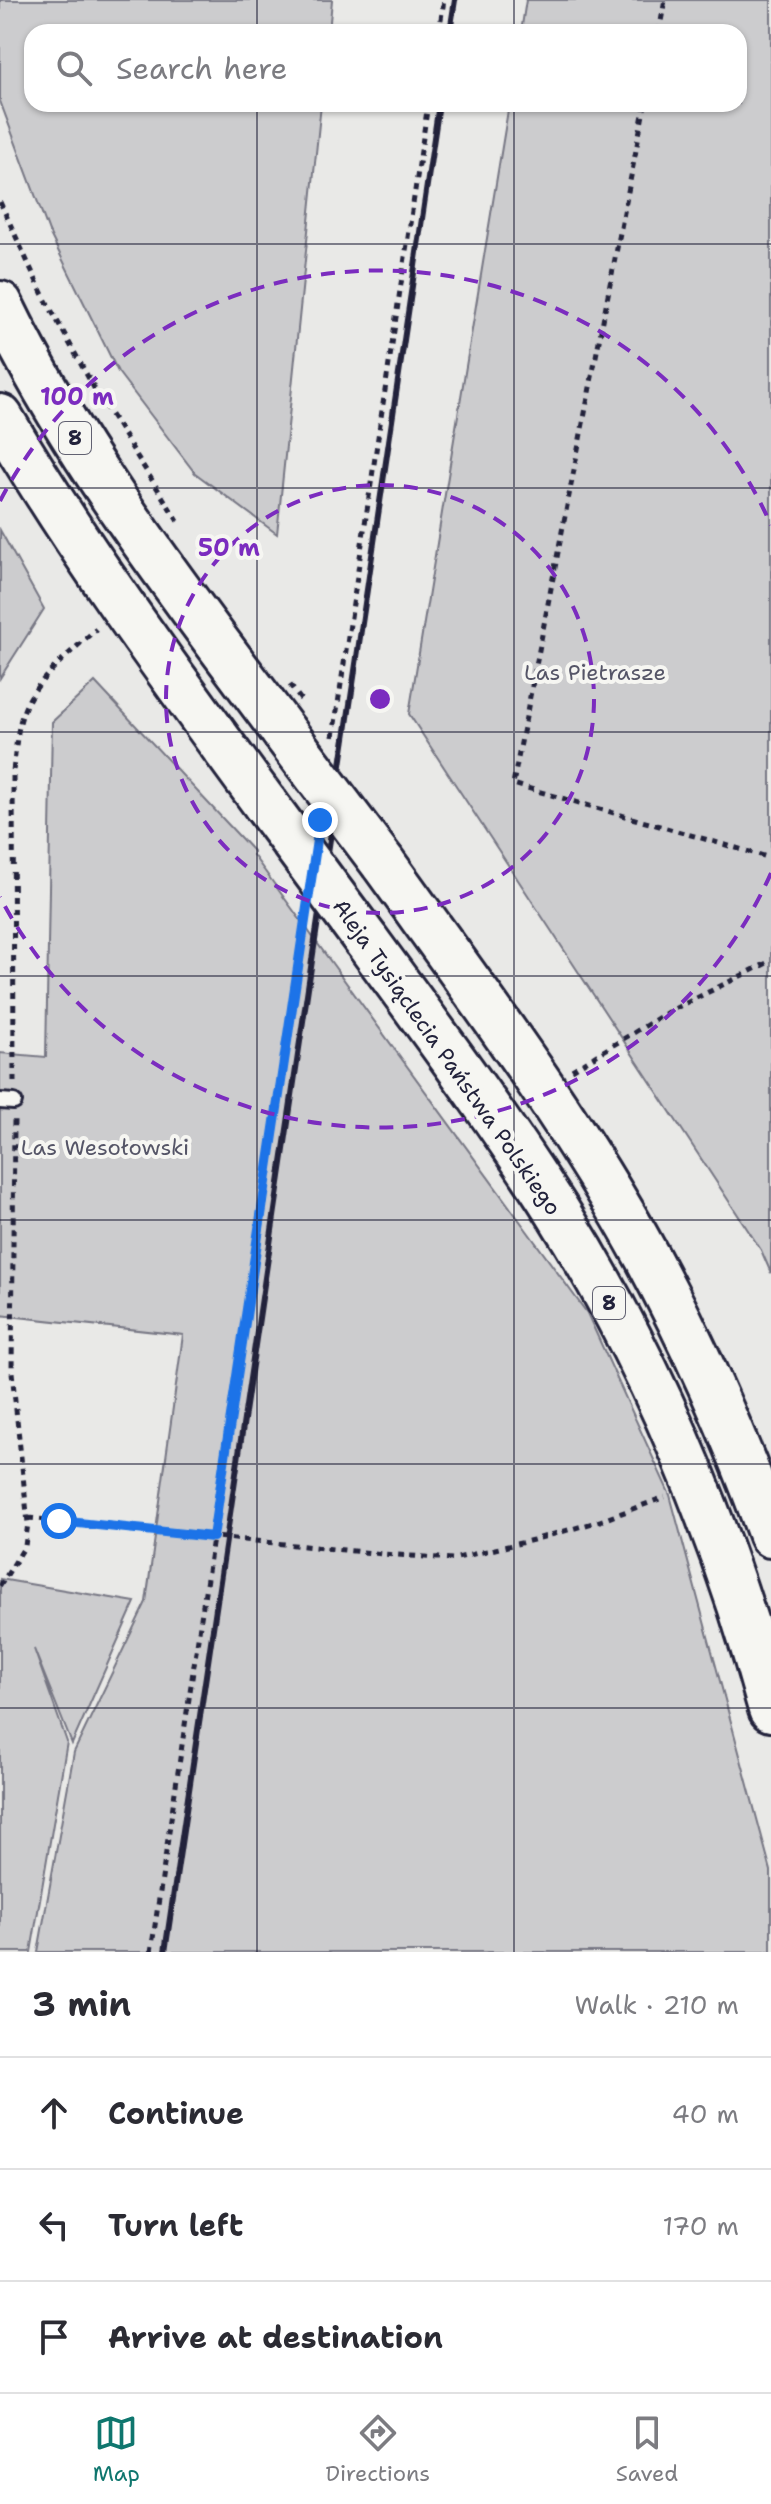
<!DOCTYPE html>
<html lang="en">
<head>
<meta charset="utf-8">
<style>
	body { margin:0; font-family:"Shantell Sans",sans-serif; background:#f2f2f3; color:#2b2b33 }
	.stop { position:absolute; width:24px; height:24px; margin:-18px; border:6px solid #1a73e8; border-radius:50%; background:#fff }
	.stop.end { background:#1a73e8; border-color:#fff; box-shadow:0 2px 8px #0008 }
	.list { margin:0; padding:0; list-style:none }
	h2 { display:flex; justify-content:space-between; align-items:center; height:104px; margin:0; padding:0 32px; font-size:34px }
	h2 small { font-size:26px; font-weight:400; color:#7c7c81 }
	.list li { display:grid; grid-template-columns:52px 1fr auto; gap:24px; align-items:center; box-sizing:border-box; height:112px; padding:0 32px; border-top:2px solid #e1e1e2 }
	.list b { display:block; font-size:30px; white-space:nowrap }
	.list em { font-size:26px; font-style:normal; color:#7c7c81 }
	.icon { flex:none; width:44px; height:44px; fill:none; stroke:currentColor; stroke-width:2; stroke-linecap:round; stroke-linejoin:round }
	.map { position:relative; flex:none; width:771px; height:1952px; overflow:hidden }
	.search { position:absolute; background:#fff; box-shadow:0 2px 6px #0004; left:24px; right:24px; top:24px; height:88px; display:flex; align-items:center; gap:20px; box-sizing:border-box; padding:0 28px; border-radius:24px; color:#7c7c81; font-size:30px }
	.sheet { height:440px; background:#fff }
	nav { display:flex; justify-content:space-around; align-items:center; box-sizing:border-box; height:112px; border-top:2px solid #e1e1e2; background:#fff; font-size:22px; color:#7c7c81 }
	nav a { display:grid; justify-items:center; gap:4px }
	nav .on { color:#0f766e }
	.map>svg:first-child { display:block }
	.green { fill:#ccccce; stroke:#777784; stroke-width:2 }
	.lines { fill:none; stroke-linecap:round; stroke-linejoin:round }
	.service-casing { stroke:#22223b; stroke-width:20 }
	.trunk-casing { stroke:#22223b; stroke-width:50 }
	.path { stroke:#22223b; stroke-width:5; stroke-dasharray:6 6; stroke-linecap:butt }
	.service { stroke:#f6f6f2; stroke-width:14 }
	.trunk { stroke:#f6f6f2; stroke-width:44 }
	.rail { stroke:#22223b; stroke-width:6 }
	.trunk-bridge-casing { stroke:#22223b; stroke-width:50; stroke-linecap:butt }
	.path-bridge { stroke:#22223b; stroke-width:5; stroke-dasharray:6 6; stroke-linecap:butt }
	.trunk-bridge { stroke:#f6f6f2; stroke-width:44 }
	.route { stroke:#1a73e8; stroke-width:10 }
	.grid { fill:none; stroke:#22223b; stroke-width:2; stroke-opacity:0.55 }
	.ring { fill:none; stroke:#7b2cbf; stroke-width:4; stroke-dasharray:14 10 }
	.labels { text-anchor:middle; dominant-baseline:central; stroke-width:8; stroke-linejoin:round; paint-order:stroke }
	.shield { fill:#f6f6f2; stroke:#626272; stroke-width:2 }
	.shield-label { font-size:20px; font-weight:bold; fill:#22223b }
	.park-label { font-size:22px; fill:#555567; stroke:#f6f6f2 }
	.street-label { font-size:22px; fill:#22223b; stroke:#f6f6f2 }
	.centre { fill:#7b2cbf; stroke:#f6f6f2; stroke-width:4 }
	.ring-label { font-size:24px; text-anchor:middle; font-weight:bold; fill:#7b2cbf; stroke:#f6f6f2; stroke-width:8; stroke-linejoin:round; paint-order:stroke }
</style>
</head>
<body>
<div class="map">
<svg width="771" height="1952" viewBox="0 0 771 1952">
	<rect width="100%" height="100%" fill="#e9e9e7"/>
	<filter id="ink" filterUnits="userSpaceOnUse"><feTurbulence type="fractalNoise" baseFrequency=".0125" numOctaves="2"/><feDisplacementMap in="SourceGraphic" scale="16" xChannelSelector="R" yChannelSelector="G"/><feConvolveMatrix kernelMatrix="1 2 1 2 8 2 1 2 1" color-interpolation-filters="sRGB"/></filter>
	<g filter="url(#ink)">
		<path class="green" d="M0,0H332L329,32H32V104H321L277,534L195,473L118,372L49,232L0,101Z
			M526,0H771V1273L761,1250L409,714L509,104H739V32H521Z
			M0,530L44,609L0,678Z
			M95,682L253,851V855L587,1313L670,1495L771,1871V1952H38L74,1752L146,1602L183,1335L0,1315V1053L46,1057L52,722Z
			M0,1579L135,1602L72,1744L34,1649L67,1742L31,1952H0Z"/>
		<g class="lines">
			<g class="service-casing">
				<path id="service" d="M0,1101L14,1102"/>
			</g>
			<g class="trunk-casing">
				<path id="trunk" d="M0,304C75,459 182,595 284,732
					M0,417C80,553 173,678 266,805
					M383,863C475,991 571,1118 647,1257C695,1346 736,1439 771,1535
					M366,940C431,1029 498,1118 557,1211C653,1364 724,1536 771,1709"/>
			</g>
			<path class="path" d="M439,32L444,0
				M659,32L665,0
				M645,104L513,784L771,858
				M0,202L42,293L94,388L181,526
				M333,737L428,104
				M572,1070L668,1012L771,961
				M14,1082L13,771C16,748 17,723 27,703C42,674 73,651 96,629
				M28,1518L383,1554L453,1559L533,1540L600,1521L665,1497
				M0,1586L25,1546L28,1523L12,1372L14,1120
				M151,1952L306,917"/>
			<use href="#service" class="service"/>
			<use href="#trunk" class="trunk"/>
			<path class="rail" d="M450,32L455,0
				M165,1952L439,104"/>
			<g class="trunk-bridge-casing">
				<path id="trunk-bridge" d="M284,732L383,863
					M266,805L366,940"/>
			</g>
			<path class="path-bridge" d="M290,685L301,700"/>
			<use href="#trunk-bridge" class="trunk-bridge"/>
		</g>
	</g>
	<g class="lines" filter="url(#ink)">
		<path class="route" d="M59,1521L213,1537L320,820"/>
	</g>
	<path class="grid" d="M257,0V32M514,0V32M257,104V1952M514,104V1952M0,244H771M0,488H771M0,732H771M0,976H771M0,1220H771M0,1464H771M0,1708H771"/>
	<g class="ring">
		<circle cx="380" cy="699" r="214"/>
		<path d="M771 873A428 428 0 0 1 0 897M0 501A428 428 0 0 1 771 525"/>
	</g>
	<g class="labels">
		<g class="shield">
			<rect x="59" y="422" width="32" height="32" rx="6"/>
			<rect x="593" y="1287" width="32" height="32" rx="6"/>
		</g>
		<g class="shield-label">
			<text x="75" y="438">8</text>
			<text x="609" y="1303">8</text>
		</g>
		<g class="park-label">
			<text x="595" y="672">Las Pietrasze</text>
			<text x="105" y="1147">Las Wesołowski</text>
		</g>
		<g class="street-label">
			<text transform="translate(447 1057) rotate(55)">Aleja Tysiąclecia Państwa Polskiego</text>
		</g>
	</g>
	<circle cx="380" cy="699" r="12" class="centre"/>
	<g class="ring-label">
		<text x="77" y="405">100 m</text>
		<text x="229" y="556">50 m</text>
	</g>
</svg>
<div class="stop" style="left:59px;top:1521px"></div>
<div class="stop end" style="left:320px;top:820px"></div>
<div class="search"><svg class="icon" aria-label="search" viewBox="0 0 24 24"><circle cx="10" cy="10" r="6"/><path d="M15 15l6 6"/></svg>Search here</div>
</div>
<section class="sheet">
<h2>3 min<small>Walk · 210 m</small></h2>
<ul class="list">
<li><svg class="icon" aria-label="ahead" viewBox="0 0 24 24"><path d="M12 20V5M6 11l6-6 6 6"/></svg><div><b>Continue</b></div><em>40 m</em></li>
<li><svg class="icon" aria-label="left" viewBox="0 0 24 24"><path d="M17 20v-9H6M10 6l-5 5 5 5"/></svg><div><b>Turn left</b></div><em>170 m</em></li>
<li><svg class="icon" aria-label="arrive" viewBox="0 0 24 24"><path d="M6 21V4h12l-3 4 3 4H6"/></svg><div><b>Arrive at destination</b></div></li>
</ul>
</section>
<nav>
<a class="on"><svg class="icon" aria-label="map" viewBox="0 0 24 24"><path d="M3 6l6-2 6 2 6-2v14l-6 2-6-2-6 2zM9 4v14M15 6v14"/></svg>Map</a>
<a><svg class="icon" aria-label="directions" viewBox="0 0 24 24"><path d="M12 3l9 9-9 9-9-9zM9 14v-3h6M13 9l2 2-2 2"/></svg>Directions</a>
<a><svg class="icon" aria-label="saved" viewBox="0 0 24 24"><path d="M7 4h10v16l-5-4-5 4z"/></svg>Saved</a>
</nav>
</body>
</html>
